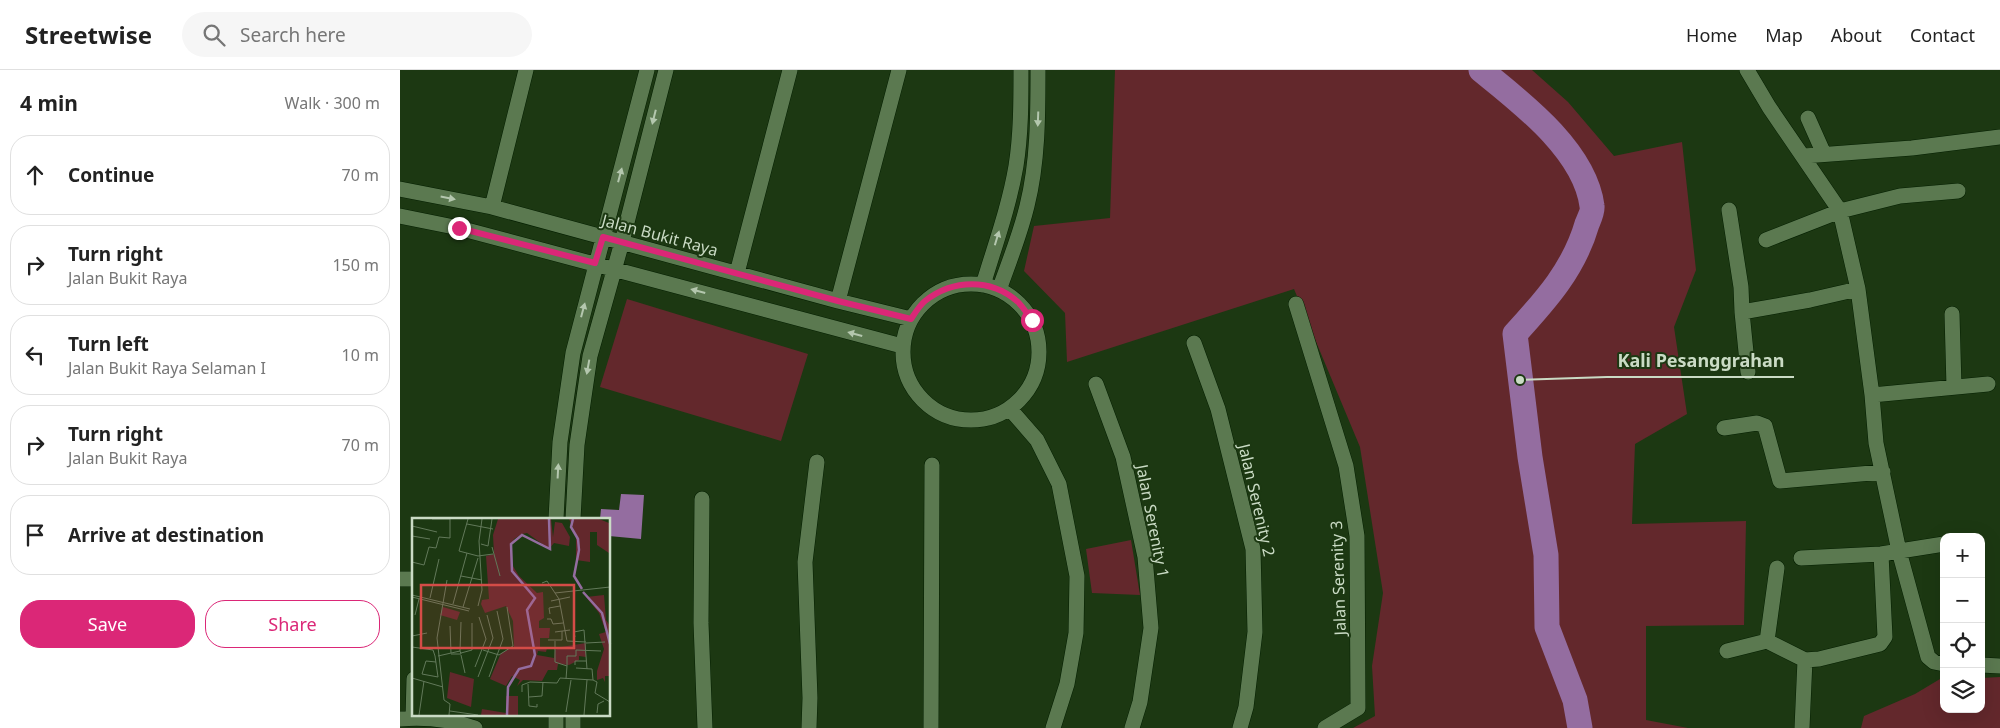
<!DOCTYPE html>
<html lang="en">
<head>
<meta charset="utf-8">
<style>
	body { margin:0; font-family:"Noto Sans",sans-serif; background:#f6f6f6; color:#222 }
	.controls { position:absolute; right:15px; bottom:15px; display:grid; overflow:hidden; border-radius:10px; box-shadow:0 5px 20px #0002 }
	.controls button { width:45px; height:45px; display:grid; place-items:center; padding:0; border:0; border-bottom:1px solid #e0e0e0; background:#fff; color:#222; font:25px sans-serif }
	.stop { position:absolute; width:15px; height:15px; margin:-11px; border:4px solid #db2777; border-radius:50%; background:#fff }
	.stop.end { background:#db2777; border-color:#fff; box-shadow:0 1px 5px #0008 }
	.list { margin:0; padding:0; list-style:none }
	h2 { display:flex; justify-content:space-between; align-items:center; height:65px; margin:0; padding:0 20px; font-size:21px }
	h2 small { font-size:16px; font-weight:400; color:#767676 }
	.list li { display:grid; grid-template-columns:32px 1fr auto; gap:15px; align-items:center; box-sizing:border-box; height:80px; margin:0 10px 10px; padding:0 10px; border:1px solid #e0e0e0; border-radius:20px }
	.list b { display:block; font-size:19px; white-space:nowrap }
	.list p { margin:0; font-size:16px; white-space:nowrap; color:#767676 }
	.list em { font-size:16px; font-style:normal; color:#767676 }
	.actions { display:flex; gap:10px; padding:15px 20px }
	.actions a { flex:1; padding:11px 0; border:1px solid #db2777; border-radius:20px; text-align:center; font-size:18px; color:#db2777 }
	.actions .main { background:#db2777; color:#fff }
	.icon { flex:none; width:28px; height:28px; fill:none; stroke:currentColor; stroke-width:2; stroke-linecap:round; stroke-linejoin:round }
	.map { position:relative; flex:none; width:1600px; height:658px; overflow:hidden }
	header { display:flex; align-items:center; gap:30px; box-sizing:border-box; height:70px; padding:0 25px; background:#fff; border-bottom:1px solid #e0e0e0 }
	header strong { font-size:24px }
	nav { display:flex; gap:28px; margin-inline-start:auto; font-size:18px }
	.search { width:350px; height:45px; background:#f6f6f6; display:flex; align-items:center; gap:12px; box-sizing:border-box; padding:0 18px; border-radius:28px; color:#767676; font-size:19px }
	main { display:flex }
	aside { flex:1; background:#fff }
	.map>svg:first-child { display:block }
	.green { fill:#63282c }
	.water { fill:#946da0 }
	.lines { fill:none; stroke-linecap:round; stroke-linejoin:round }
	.river { stroke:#946da0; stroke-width:25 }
	.street-casing { stroke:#041f00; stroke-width:16 }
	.street { stroke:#5b7950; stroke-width:15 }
	.oneway { fill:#b4c7ae }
	.route { stroke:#db2777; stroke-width:6 }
	.labels { text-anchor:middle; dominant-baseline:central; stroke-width:4; stroke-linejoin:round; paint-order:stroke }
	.street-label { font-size:16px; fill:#cadbc5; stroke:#1c3812 }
	.inset-river { fill:none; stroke:#946da0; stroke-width:2.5 }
	.inset-road { fill:none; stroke:#62795a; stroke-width:1 }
	.view { fill:#d44c47; fill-opacity:0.15; stroke:#d44c47; stroke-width:2.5 }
	.inset-edge { fill:none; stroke:#cadbc5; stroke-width:2.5 }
	.leader { fill:none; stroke:#cadbc5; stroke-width:2 }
	.callout-dot { fill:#cadbc5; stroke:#1c3812; stroke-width:2 }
	.callout-label { font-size:18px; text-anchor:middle; font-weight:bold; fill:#cadbc5; stroke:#1c3812; stroke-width:4; stroke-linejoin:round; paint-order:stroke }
</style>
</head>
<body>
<header>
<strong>Streetwise</strong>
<div class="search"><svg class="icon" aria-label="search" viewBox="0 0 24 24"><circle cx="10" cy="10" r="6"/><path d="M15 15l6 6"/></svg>Search here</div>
<nav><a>Home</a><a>Map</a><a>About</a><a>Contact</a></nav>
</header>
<main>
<aside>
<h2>4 min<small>Walk · 300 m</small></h2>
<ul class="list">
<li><svg class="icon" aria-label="ahead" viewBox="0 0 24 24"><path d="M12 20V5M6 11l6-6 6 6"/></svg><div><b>Continue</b></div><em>70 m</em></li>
<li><svg class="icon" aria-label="right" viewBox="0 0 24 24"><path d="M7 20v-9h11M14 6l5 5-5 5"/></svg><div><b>Turn right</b><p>Jalan Bukit Raya</p></div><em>150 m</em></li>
<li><svg class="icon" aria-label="left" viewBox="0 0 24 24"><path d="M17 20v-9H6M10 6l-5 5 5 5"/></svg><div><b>Turn left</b><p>Jalan Bukit Raya Selaman I</p></div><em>10 m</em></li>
<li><svg class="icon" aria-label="right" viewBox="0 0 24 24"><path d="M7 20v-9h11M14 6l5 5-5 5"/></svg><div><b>Turn right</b><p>Jalan Bukit Raya</p></div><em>70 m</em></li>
<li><svg class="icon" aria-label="arrive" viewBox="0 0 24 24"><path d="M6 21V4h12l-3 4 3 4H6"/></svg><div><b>Arrive at destination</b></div></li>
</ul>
<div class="actions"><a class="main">Save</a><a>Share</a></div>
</aside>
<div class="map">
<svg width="1600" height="658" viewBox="0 0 1600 658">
	<rect width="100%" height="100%" fill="#1c3812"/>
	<path class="green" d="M715,0H1132L1168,32L1214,86L1282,72L1296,200L1274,257L1287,344L1235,374L1232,454L1346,451L1344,555L1246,556V650L1288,658H953L975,646L972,596L983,523L960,377L894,219L667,292L665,243L624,201L634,156L710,148Z
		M227,229L408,284L381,371L200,317Z
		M731,470L740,525L692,523L686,479Z
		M1600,607V658H1461L1464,646L1515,624L1540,609H1544V639H1581V608Z"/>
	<path class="water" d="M221,424L244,425L241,469L209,466V449H200L201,439L219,440Z"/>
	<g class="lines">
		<path class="river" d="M1081,0C1122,33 1185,81 1192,136C1193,141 1189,149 1187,154C1174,199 1146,230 1115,264L1130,387L1146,485L1147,557L1175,630L1180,658"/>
		<g class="street-casing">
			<path id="street" d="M1347,0L1369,37L1440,141L1458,219L1472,325L1476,373L1499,481L1528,587L1534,592L1544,594
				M1408,48L1424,84
				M1404,86L1512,78L1600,67
				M0,119L92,137L438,231L511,249
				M92,137L126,0
				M1329,140L1341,217L1342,242
				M0,146L59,158L502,276
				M1366,170L1440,141L1500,126L1558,121
				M337,203L390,0
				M503 282a68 68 0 1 1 136 0a68 68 0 1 1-136 0Z
				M583,215C595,175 609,137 616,96C621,64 621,32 621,0
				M599,220C609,192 620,165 627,136C638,92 638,46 638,0
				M438,231L499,0
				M896,234L946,396L957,466L958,638L925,658
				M1552,244L1554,317
				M794,273L818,339L853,479L855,562L846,637L840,658
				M1348,302L1342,242L1410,230L1458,219
				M696,314L723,387L745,487L751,558L740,632L732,658
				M1472,325L1588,314
				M610,339L637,370L659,414L677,506L676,563L667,614L653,658
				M1324,358L1357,353L1365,356L1380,411L1483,402
				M302,429L301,553L305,658
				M156,449L160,372L173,283L247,0
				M173,449L177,375L190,286L222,172L266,0
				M1401,488L1481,484L1544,474
				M0,509H14
				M1367,571L1377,498
				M1327,581L1367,571L1405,590L1419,589L1480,574L1485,567L1481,484
				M1581,595L1600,596
				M156,644V658
				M173,644V658
				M13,648L14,609
				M0,649C24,647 52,650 75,658
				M409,658L410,628L405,492L417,392
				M531,658L532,395
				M1402,658L1405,590"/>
		</g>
		<use href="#street" class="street"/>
	</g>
	<defs><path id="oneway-solid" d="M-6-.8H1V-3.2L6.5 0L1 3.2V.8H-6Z" transform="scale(1.25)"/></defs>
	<g class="oneway">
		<use href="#oneway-solid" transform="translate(254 47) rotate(104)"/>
		<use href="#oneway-solid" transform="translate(638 49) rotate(92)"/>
		<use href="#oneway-solid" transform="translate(220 105) rotate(-75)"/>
		<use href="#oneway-solid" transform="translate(48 128) rotate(11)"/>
		<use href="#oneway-solid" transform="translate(597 168) rotate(-73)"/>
		<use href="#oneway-solid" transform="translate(298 221) rotate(-165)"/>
		<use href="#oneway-solid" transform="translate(183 240) rotate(-75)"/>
		<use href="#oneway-solid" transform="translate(455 264) rotate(-165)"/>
		<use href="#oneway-solid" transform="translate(188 297) rotate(100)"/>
		<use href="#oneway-solid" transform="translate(158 401) rotate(-87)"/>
	</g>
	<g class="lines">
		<path class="route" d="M59,158L195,193L203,167L438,231L511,249C515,243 520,235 525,231C553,209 591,208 618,232C623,237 628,245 632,250"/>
	</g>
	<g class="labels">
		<g class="street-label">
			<text transform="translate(260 165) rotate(15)">Jalan Bukit Raya</text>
			<text transform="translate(857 430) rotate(77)">Jalan Serenity 2</text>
			<text transform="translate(753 451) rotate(79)">Jalan Serenity 1</text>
			<text transform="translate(938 508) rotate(-92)">Jalan Serenity 3</text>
		</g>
	</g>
	<g transform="translate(12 448)">
		<rect width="198" height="198" fill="#1c3812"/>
		<path d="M86,1H139L141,19L143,4L150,5L158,19L157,28L142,25L137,31L115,15L110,16L102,21L99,28V45L107,58L125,75L131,74L132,100L127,103V110H138L137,120H128V129L135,130L134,134L126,133L125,137L142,140L143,132L149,129L174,125V139L167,138V142L157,147L146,146L145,152H136L130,163L111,162L105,168L108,162L100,158L94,168L78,161L89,135L102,129L101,103L94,88L73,95L69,86L70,82L77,81L74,38L82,36L81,17ZM157,1H187L197,5V35L185,27V14H178V44L164,42V16ZM192,77L194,102L198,108L197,158H193V164L191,160L185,162V153L192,131L187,116L194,114L187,95L174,79ZM31,89L48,94L45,102L28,97ZM38,154L62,161L59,189L35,180ZM94,178H106V197H69L70,191L94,195Z" fill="#63282c"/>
		<path class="inset-river" d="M161,1L159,9L166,21L167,32L162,58L170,71M171,74L190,95L198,126M95,197L96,169L107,151L119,148L123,137L115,92L123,80L100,53L99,26L110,17L138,31L137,1"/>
		<path class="inset-road" d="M20,1H38M56,1L47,33L66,38L81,36M55,6L81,11M0,8L25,14M0,18L18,21M69,26L76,28L80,1M80,29L88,58M0,44L12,47L17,29L24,30L27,19L38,20V1M49,58L70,62M35,62L25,120L32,182L38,186L37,197M130,65L135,63L147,81L155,123L174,124M143,75L198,69M0,77L58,91M0,79L57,93M18,80L27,41M139,83L158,79M41,86L55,35M66,88L70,72L67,23L70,1M51,89L66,40M138,96L137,90L148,88M3,97L7,81M135,101H139L141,106L151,105M38,108L39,135M143,114L158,112M0,118L15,115M163,119L162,114L172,112L175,151M136,122H150V113M143,123V144L155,148L154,161M174,125L193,124M0,129L21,132M21,132L23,138L26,159L10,156L14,143L24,144M71,132L87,137L101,128L95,89M48,133L49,104M49,135L60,132V105M49,137L53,155M26,138L48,133L49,136H39M163,147V143H175M155,148V138H164V132L189,133M63,149L74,121L67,99M164,150L180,151L181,162M66,159L81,120L75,97M77,159L91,121L85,93M0,160L31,169M116,166L117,188L125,189V186M110,174V167L118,164L145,165L148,160L181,162L185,164L183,175L198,184M117,179L130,178L131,164M38,193L66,197M154,194L159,162M185,195L186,186L192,183M7,197L12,163M172,197L175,162"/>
		<path class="view" d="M9,67H162V130H9Z"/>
		<rect width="198" height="198" class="inset-edge"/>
	</g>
	<path class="leader" d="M1120 310L1207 307H1394"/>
	<circle class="callout-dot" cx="1120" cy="310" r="5"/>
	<g class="callout-label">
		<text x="1301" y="297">Kali Pesanggrahan</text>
	</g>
</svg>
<div class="controls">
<button>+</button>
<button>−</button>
<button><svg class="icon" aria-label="locate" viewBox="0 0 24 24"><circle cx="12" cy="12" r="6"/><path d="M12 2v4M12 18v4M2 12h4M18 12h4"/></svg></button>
<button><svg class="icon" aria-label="layers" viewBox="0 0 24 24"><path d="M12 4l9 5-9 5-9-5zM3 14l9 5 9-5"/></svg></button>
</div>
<div class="stop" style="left:632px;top:250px"></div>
<div class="stop end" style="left:59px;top:158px"></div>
</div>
</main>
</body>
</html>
